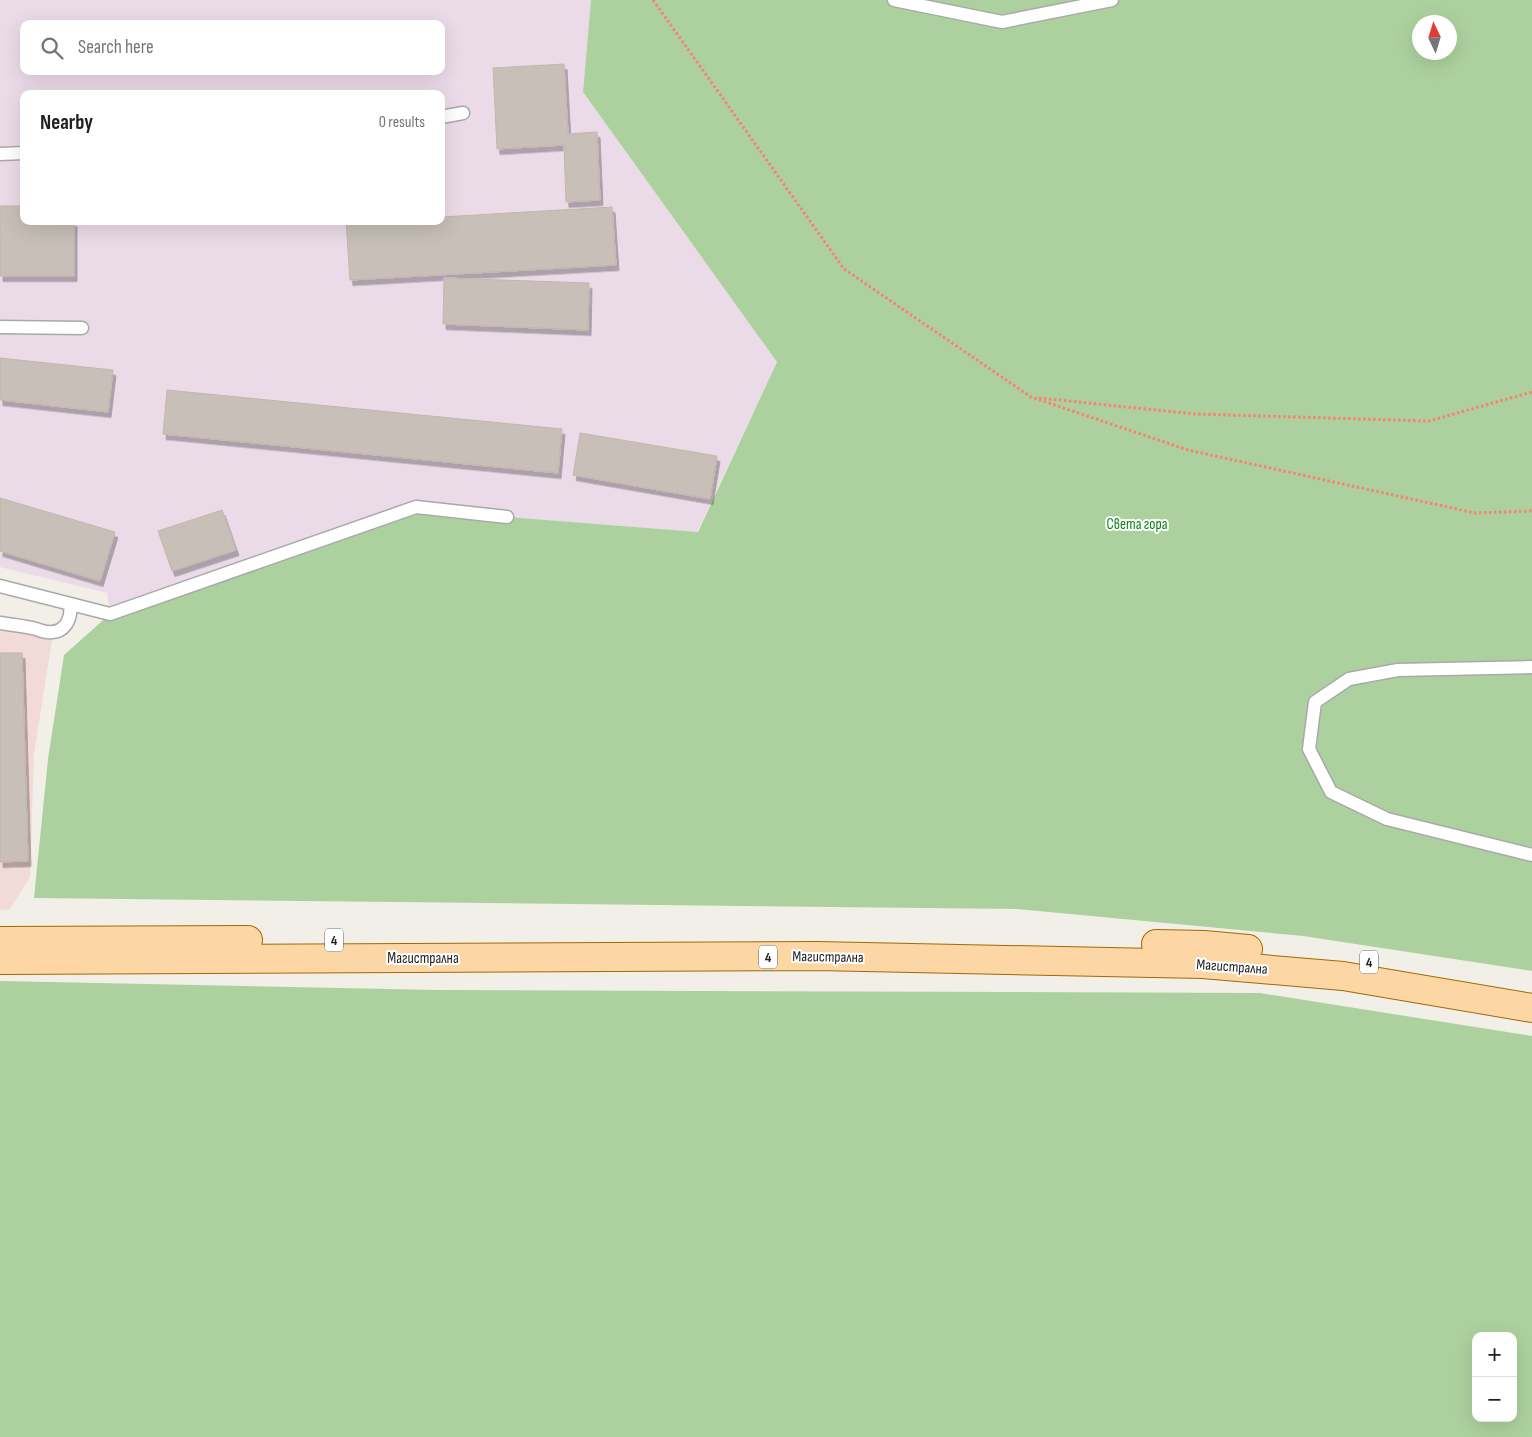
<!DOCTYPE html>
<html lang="en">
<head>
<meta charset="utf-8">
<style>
	body { margin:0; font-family:"Sofia Sans Condensed",sans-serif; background:#f2f2f2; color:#202124 }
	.controls { position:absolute; right:15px; bottom:15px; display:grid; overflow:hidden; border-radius:10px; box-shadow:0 5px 20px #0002 }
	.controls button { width:45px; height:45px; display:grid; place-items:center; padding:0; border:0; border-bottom:1px solid #e0e0e0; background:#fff; color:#202124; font:25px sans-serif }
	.compass { position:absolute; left:1412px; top:15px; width:45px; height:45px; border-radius:50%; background:#fff; box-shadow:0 5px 20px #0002; rotate:356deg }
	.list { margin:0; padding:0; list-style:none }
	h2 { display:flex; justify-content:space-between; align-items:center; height:65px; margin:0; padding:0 20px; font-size:21px }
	h2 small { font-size:16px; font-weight:400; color:#757577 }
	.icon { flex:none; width:28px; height:28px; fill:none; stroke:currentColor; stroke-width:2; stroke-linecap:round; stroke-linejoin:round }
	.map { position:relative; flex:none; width:1532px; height:1437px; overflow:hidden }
	.search { position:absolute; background:#fff; box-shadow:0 5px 20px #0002; left:20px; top:20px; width:425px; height:55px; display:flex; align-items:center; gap:12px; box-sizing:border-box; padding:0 18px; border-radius:10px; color:#757577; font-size:19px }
	.panel { position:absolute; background:#fff; box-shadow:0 5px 20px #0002; left:20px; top:90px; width:425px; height:135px; border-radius:10px }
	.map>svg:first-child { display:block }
	.commercial { fill:#f2dad9 }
	.industrial { fill:#ebdbe8; fill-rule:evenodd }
	.forest { fill:#add19e; fill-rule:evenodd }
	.building { fill:#c7bfb8; stroke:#c4b6ab; filter:url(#shadow) }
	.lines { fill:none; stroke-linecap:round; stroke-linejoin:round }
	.lane-casing { stroke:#a9a9a9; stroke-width:15 }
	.primary-casing { stroke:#a06b00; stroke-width:30 }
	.path { stroke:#fa8072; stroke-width:3; stroke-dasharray:2.5 2.5; stroke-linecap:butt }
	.lane { stroke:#fff; stroke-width:12 }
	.primary { stroke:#fcd6a4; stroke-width:28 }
	.labels { text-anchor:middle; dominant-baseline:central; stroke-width:4; stroke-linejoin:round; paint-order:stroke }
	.shield { fill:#fff; stroke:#646464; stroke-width:1 }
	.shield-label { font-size:14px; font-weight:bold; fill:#222 }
	.park-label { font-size:15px; fill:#0c8416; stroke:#fff }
	.street-label { font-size:15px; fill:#222; stroke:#fff }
</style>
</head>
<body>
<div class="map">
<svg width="1532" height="1437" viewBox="0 0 1532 1437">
	<defs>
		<filter id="shadow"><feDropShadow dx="3" dy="5.5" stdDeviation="0" flood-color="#0004"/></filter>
	</defs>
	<rect width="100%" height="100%" fill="#f2efe9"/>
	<path class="commercial" d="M0,621L52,640L34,754L30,877L10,909L0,910Z"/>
	<path class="industrial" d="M0,0H591L583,92L777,362L697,532L507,517L110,614L107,593L0,567ZM24,24H441V71H24ZM24,94H441V221H24Z"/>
	<path class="forest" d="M591,0H1532V971L1303,936L1017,909L34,898L48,759L64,655L110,614L416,507L507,517L698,532L777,362L583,92ZM1420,22H1450V52H1420Z
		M0,981L438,990L1260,993L1532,1036V1437H0ZM1476,1336H1513V1418H1476Z"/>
	<path class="building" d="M564,64L568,134L597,132L600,200L566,202L564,145L497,149L493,68Z
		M0,206H24V221H74V276H0Z
		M612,207L616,265L350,280L346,221H441V217Z
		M444,278L589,283L588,330L443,324Z
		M0,358L113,370L108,412L0,400Z
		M167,390L562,429L558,473L163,434Z
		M580,433L717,456L710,499L573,475Z
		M0,498L115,532L100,581L0,551Z
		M222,510L236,550L172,571L158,531Z
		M0,653H22L28,861L0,862Z"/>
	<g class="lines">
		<g class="lane-casing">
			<path id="lane" d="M894,0L1002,22L1112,0
				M441,117L463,113
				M0,154L24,153
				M0,327L82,328
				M0,586L110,614L416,507L507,517
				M0,623C12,625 24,626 36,629C40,630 43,632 47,632C65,634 72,619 70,604
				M1532,667L1398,670L1349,679L1315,702L1309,749L1331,792L1387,819L1532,855"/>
		</g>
		<g class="primary-casing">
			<path id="primary" d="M0,941L248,940
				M1156,944L1204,945L1248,949
				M0,960L817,956L1203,964L1343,976L1532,1008"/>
		</g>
		<path class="path" d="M653,0L844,269L1031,397L1188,450L1475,513L1532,511
			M1039,398L1195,414L1429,421L1532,392"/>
		<use href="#lane" class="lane"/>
		<use href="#primary" class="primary"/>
	</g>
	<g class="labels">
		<g class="shield">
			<rect x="325" y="928.5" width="18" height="23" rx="4"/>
			<rect x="759" y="945.5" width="18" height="23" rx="4"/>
			<rect x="1360" y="950.5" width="18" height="23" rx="4"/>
		</g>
		<g class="shield-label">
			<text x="334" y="940">4</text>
			<text x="768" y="957">4</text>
			<text x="1369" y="962">4</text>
		</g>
		<g class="park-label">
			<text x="1137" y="524">Света гора</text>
		</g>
		<g class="street-label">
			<text transform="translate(828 957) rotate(1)">Магистрална</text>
			<text x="423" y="958">Магистрална</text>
			<text transform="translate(1232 967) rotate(4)">Магистрална</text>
		</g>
	</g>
</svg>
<div class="controls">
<button>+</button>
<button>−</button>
</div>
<svg class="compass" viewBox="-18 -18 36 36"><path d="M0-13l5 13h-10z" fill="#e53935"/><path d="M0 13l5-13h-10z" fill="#757577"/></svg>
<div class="search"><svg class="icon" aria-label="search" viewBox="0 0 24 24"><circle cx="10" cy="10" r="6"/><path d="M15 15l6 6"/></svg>Search here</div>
<section class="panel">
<h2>Nearby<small>0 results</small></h2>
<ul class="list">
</ul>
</section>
</div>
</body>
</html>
